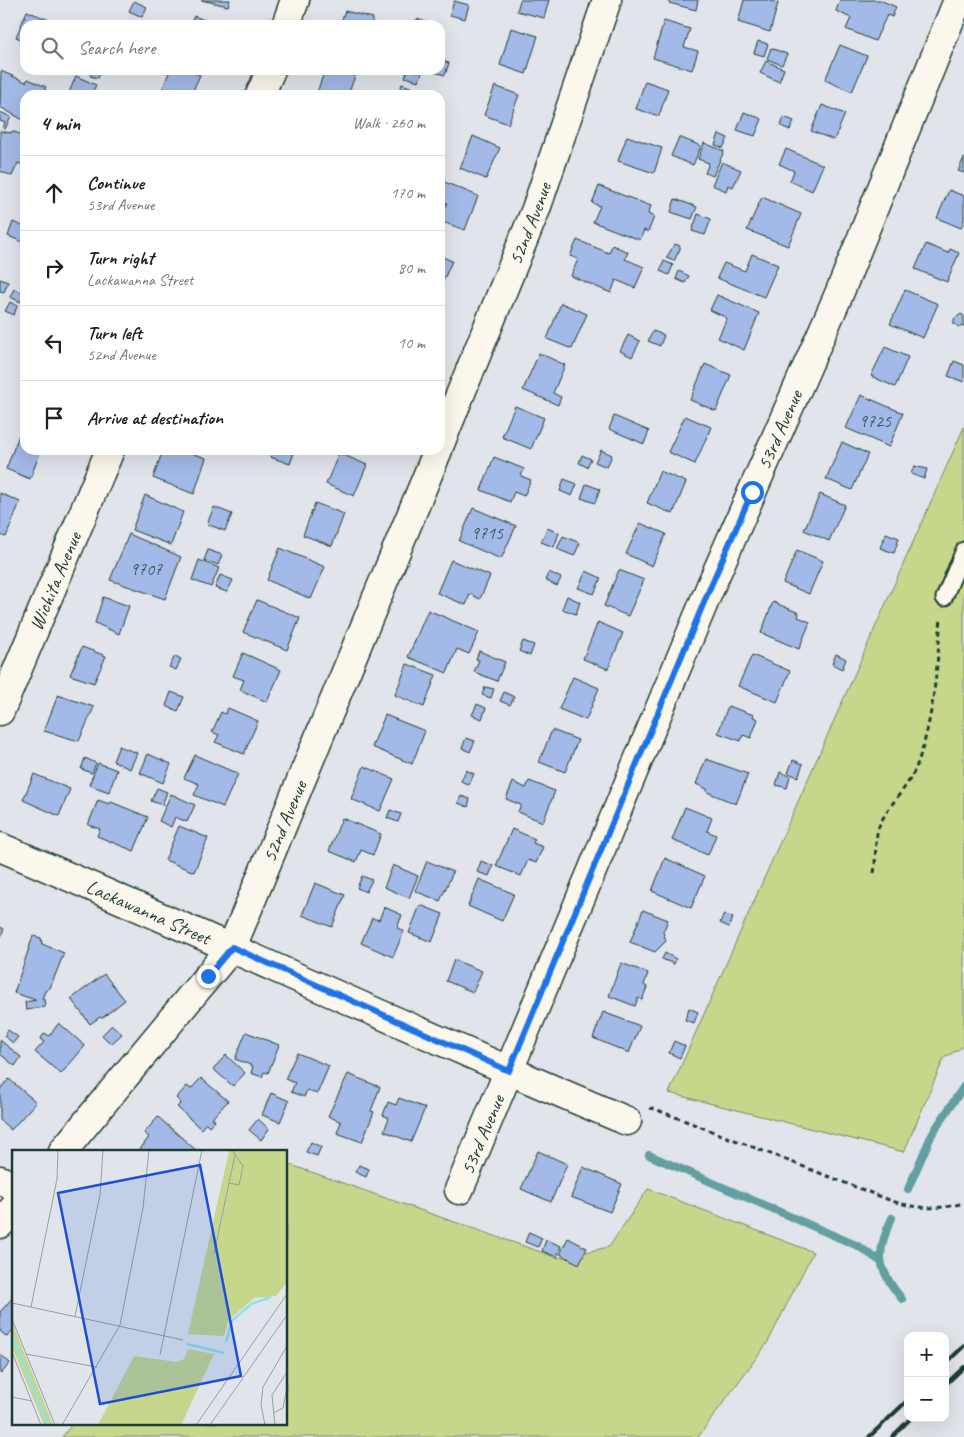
<!DOCTYPE html>
<html lang="en">
<head>
<meta charset="utf-8">
<style>
	body { margin:0; font-family:Caveat,sans-serif; background:#f2f2f2; color:#202124 }
	.controls { position:absolute; right:15px; bottom:15px; display:grid; overflow:hidden; border-radius:10px; box-shadow:0 5px 20px #0002 }
	.controls button { width:45px; height:45px; display:grid; place-items:center; padding:0; border:0; border-bottom:1px solid #e0e0e0; background:#fff; color:#202124; font:25px sans-serif }
	.stop { position:absolute; width:15px; height:15px; margin:-11px; border:4px solid #1a73e8; border-radius:50%; background:#fff }
	.stop.end { background:#1a73e8; border-color:#fff; box-shadow:0 1px 5px #0008 }
	.list { margin:0; padding:0; list-style:none }
	h2 { display:flex; justify-content:space-between; align-items:center; height:65px; margin:0; padding:0 20px; font-size:21px }
	h2 small { font-size:16px; font-weight:400; color:#757577 }
	.list li { display:grid; grid-template-columns:32px 1fr auto; gap:15px; align-items:center; box-sizing:border-box; height:75px; padding:0 20px; border-top:1px solid #e0e0e0 }
	.list b { display:block; font-size:19px; white-space:nowrap }
	.list p { margin:0; font-size:16px; white-space:nowrap; color:#757577 }
	.list em { font-size:16px; font-style:normal; color:#757577 }
	.icon { flex:none; width:28px; height:28px; fill:none; stroke:currentColor; stroke-width:2; stroke-linecap:round; stroke-linejoin:round }
	.map { position:relative; flex:none; width:964px; height:1437px; overflow:hidden }
	.search { position:absolute; background:#fff; box-shadow:0 5px 20px #0002; left:20px; top:20px; width:425px; height:55px; display:flex; align-items:center; gap:12px; box-sizing:border-box; padding:0 18px; border-radius:15px; color:#757577; font-size:19px }
	.panel { position:absolute; background:#fff; box-shadow:0 5px 20px #0002; left:20px; top:90px; width:425px; height:365px; border-radius:15px }
	.map>svg:first-child { display:block }
	.green { fill:#c6d78c; stroke:#728a60 }
	.lines { fill:none; stroke-linecap:round; stroke-linejoin:round }
	.stream { stroke:#629fa0; stroke-width:8 }
	.building { fill:#a3b9e7; stroke:#1f3d34 }
	.service-casing { stroke:#1f3d34; stroke-width:19 }
	.minor-casing { stroke:#1f3d34; stroke-width:31 }
	.path { stroke:#1f3d34; stroke-width:3; stroke-dasharray:5 4; stroke-linecap:butt }
	.service { stroke:#fbf7ec; stroke-width:15 }
	.minor { stroke:#fbf7ec; stroke-width:28 }
	.rail { stroke:#1f3d34; stroke-width:4 }
	.route { stroke:#1a73e8; stroke-width:6 }
	.labels { text-anchor:middle; dominant-baseline:central; stroke-width:5; stroke-linejoin:round; paint-order:stroke }
	.number-label { font-size:18px; fill:#405c61 }
	.street-label { font-size:20px; fill:#1f3d34; stroke:#fbf7ec }
	.inset-river { fill:none; stroke:#8fe0e8; stroke-width:2.5 }
	.inset-road { fill:none; stroke:#93a1a1; stroke-width:1 }
	.view { fill:#1d4ed8; fill-opacity:0.15; stroke:#1d4ed8; stroke-width:2.5 }
	.inset-edge { fill:none; stroke:#1f3d34; stroke-width:2.5 }
</style>
</head>
<body>
<div class="map">
<svg width="964" height="1437" viewBox="0 0 964 1437">
	<rect width="100%" height="100%" fill="#e1e4ea"/>
	<filter id="ink" filterUnits="userSpaceOnUse"><feTurbulence type="fractalNoise" baseFrequency=".02" numOctaves="2"/><feDisplacementMap in="SourceGraphic" scale="10" xChannelSelector="R" yChannelSelector="G"/><feConvolveMatrix kernelMatrix="1 2 1 2 8 2 1 2 1" color-interpolation-filters="sRGB"/></filter>
	<g filter="url(#ink)">
		<path class="green" d="M964,427V1046L944,1058L904,1152L669,1093Z
			M288,1164L558,1258L609,1247L648,1189L813,1252L768,1342L698,1437H62L73,1423H286V1167Z"/>
		<g class="lines">
			<path class="stream" d="M649,1155L858,1246L880,1261
				M908,1189L932,1134L964,1086
				M892,1218C875,1253 877,1269 902,1299"/>
		</g>
		<path class="building" d="M201,0H230L228,6Z
			M520,0H549L544,18L517,11Z
			M669,0H698L696,10L669,3Z
			M744,0H767L778,3L770,32L738,22Z
			M840,0H880L896,7L892,17L887,15L875,41L846,29L851,18L836,11Z
			M134,1L147,7L142,17L129,11Z
			M454,1L469,5L465,19L450,15Z
			M27,11L61,25H25V41L16,37Z
			M345,11L373,18L371,25H340Z
			M194,16L217,25H190Z
			M417,19L434,25H415Z
			M664,21L690,29L684,47L698,51L692,70L653,58Z
			M511,28L538,36L526,74L500,65Z
			M758,41L768,44L764,56L754,53Z
			M840,45L867,56L852,92L825,80Z
			M771,48L787,54L782,65L767,59Z
			M440,60L449,63L445,75L430,71L440,70Z
			M766,61L784,69L779,82L760,73Z
			M93,70H101L98,78L90,76Z
			M170,70H185L200,75L191,95H160Z
			M325,70L355,76L348,95H316Z
			M408,70L422,72L419,81L405,77Z
			M1,71L26,82L28,79L46,87L43,95H25V121L0,107Z
			M76,76L96,85L91,95H68Z
			M645,81L668,89L659,116L636,109Z
			M402,84L418,90L416,95H398Z
			M495,86L519,95L508,124L484,115Z
			M822,105L845,114L834,140L811,131Z
			M0,112L11,117L5,129L3,128L5,123L0,121Z
			M744,112L762,119L755,136L737,130Z
			M784,117L794,121L790,130L781,126Z
			M0,131L11,133L12,131L22,135L21,137L25,139V166L18,163L12,176L0,171Z
			M719,134L728,138L723,148L715,145Z
			M473,136L500,148L486,179L460,168Z
			M627,136L662,148L654,173L618,161Z
			M679,137L701,146L693,165L671,156Z
			M704,143L724,151L713,176L705,173L709,163L698,159Z
			M786,149L823,165L812,191L790,181L794,171L779,164Z
			M964,158V173L958,171Z
			M722,162L741,170L733,187L728,185L726,191L712,185Z
			M442,181L478,196L465,230L440,221L447,203L440,201Z
			M599,186L651,206L648,214L654,217L648,232L644,230L640,240L593,222L600,206L592,203Z
			M949,190L964,196V220L961,228L937,218Z
			M762,197L801,214L788,246L747,230Z
			M675,199L697,207L692,219L671,212Z
			M698,214L711,219L705,235L692,231Z
			M13,222L25,227V243L8,236Z
			M577,240L609,253L612,245L628,252L625,259L644,267L635,288L616,280L611,293L571,276L578,259L570,256Z
			M675,244L680,246V249L674,261L666,258Z
			M926,244L948,253L950,249L959,253L947,282L915,269Z
			M752,254L778,265L764,297L717,278L724,263L745,271Z
			M440,256L452,261L440,288Z
			M664,261L673,265L669,275L660,271Z
			M679,271L689,276L685,283L676,279Z
			M0,279L8,282L4,292L0,291Z
			M14,289L24,293L21,302L10,297Z
			M905,290L938,304L923,338L890,324Z
			M717,295L759,313L744,350L718,338L727,318L710,310Z
			M10,302L17,306L14,315L5,311Z
			M561,303L587,314L572,349L547,339Z
			M961,314L964,316V326L959,327L954,324V319Z
			M653,331L664,335L660,346L648,341Z
			M628,335L640,341L632,357L620,351Z
			M885,347L908,357L895,387L871,376Z
			M539,353L565,365L553,393L561,397L558,405L523,390Z
			M954,361L964,365V382L948,376Z
			M705,364L731,375L716,411L690,400Z
			M861,395L903,413L889,447L846,428Z
			M515,406L544,418L531,449L502,437Z
			M614,416L649,431L644,444L609,429Z
			M685,416L711,427L695,464L668,452Z
			M19,435L25,437V450H41L30,479L6,469Z
			M842,442L868,454L852,490L826,479Z
			M163,450H182L206,458L194,494L153,478Z
			M272,450H295L290,464L270,457Z
			M601,450L612,455L607,467L595,462Z
			M339,453L367,465L354,496L326,484Z
			M582,455L591,459L587,467L579,463Z
			M494,457L524,469L521,476L531,480L524,496L514,492L510,502L481,490Z
			M914,466L927,469L924,479L911,474Z
			M660,471L686,482L673,514L647,503Z
			M564,479L577,484L572,496L560,491Z
			M586,484L600,489L595,503L581,498Z
			M0,493L20,502L6,537L0,535Z
			M820,494L845,505L829,541L804,530Z
			M145,495L183,512L171,545L132,530Z
			M315,503L344,514L332,546L303,535Z
			M214,507L232,514L225,531L207,524Z
			M473,508L516,526L501,559L459,541Z
			M640,523L666,534L652,566L626,554Z
			M547,528L559,533L554,547L541,542Z
			M886,533L899,538L894,553L880,548Z
			M129,534L181,557L165,599L110,580Z
			M563,536L580,543L574,556L557,549Z
			M280,548L325,567L311,599L267,580Z
			M208,550L222,555L218,565L204,560Z
			M797,550L823,561L809,594L783,583Z
			M199,560L219,568L211,587L192,580Z
			M451,560L490,576L480,599L470,594L466,605L437,593Z
			M619,570L644,580L628,616L604,606Z
			M586,571L601,578L594,594L578,588Z
			M549,572L561,578L557,586L545,580Z
			M220,575L233,580L227,592L215,588Z
			M567,596L580,602L576,614L562,609Z
			M103,597L129,606L119,634L95,623Z
			M257,600L300,618L287,650L243,632Z
			M773,602L799,613L798,617L810,622L799,649L761,633Z
			M428,610L479,632L469,654L457,649L447,673L408,657Z
			M598,622L623,633L608,669L583,659Z
			M523,641L534,645L530,656L519,651Z
			M82,647L106,656L94,683L70,675Z
			M479,651L505,662L497,681L474,672L479,660L476,659Z
			M243,653L281,670L267,702L240,690L244,680L233,676Z
			M836,654L846,659L842,669L832,664Z
			M752,655L790,671L777,702L738,686Z
			M175,656L181,659L176,670L169,667Z
			M407,664L436,675L424,707L395,695Z
			M573,677L599,688L586,720L559,709Z
			M485,687L494,689L491,698L482,695Z
			M171,692L184,697L178,711L166,706Z
			M504,692L514,697L510,705L500,701Z
			M58,695L94,707L79,741L44,731Z
			M477,704L486,708L482,719L472,715Z
			M728,706L754,715L753,717L758,719L751,738L743,735L741,741L718,733Z
			M228,708L258,721L244,754L215,742L219,735L212,732L221,712L225,714Z
			M385,715L425,731L412,764L372,747Z
			M552,730L578,740L565,772L539,762Z
			M466,738L475,741L470,752L462,748Z
			M119,746L137,753L130,769L113,761Z
			M148,754L171,764L163,783L140,773Z
			M195,755L238,774L223,807L194,795L199,784L184,778Z
			M85,758L96,763L92,773L81,769Z
			M706,759L748,774L736,804L707,792V789L696,784Z
			M793,760L803,764L798,777L788,773Z
			M98,763L117,770L109,792L89,785Z
			M364,766L394,779L380,811L351,799Z
			M466,770L474,774L469,785L461,781Z
			M780,772L790,776L787,788L776,785Z
			M34,774L70,789L59,816L23,800Z
			M529,781L555,791L543,822L518,812L521,805L506,799L513,782L526,788Z
			M157,788L167,792L162,805L151,801Z
			M171,794L195,805L187,822L175,817L171,827L159,821Z
			M461,796L470,799L468,807L458,803Z
			M98,800L109,804L111,802L148,817L134,851L97,836L100,829L88,825Z
			M685,807L712,818L707,831L716,835L708,855L672,840Z
			M390,810L401,814L398,822L387,818Z
			M342,818L381,834L373,855L361,850L356,862L329,851Z
			M179,826L208,838L194,872L165,860Z
			M512,829L535,839L533,843L543,847L536,863L528,860L521,876L496,866Z
			M665,858L705,876L691,908L652,891Z
			M427,861L453,872L440,901L415,891Z
			M481,861L493,866L489,876L477,872Z
			M393,865L418,876L409,898L384,887Z
			M362,876L372,880L366,892L357,888Z
			M479,879L514,894L502,921L468,906Z
			M315,883L345,895L332,927L302,915Z
			M420,905L443,914L432,942L409,933Z
			M384,907L402,915L397,928L404,931L393,957L361,943L372,918L379,920Z
			M643,910L668,920L663,932L666,941L655,952L630,942Z
			M724,914L733,918L729,927L720,923Z
			M0,927L4,929L0,939Z
			M33,936L41,938L42,944L64,953L50,988L45,991L42,999H44L45,1007L26,1010L25,1002L36,1000L14,993Z
			M665,953L676,959L674,964L662,959Z
			M454,960L482,971L473,992L446,981Z
			M621,963L648,973L644,985L647,987L642,1000L638,998L635,1006L609,996Z
			M104,974L125,1000L102,1018L100,1017L90,1024L71,999Z
			M689,1008L698,1012L694,1023L685,1020Z
			M603,1012L640,1026L629,1053L593,1038Z
			M59,1023L85,1046L61,1074L35,1052L44,1042L40,1039L45,1033L49,1036Z
			M112,1025L122,1034L111,1044L102,1035Z
			M8,1030L18,1037L13,1043L4,1036Z
			M246,1032L279,1045L268,1073L264,1072L262,1077L251,1073L253,1066L235,1059Z
			M0,1040L21,1057L15,1066L0,1054Z
			M674,1041L685,1046L680,1058L669,1053Z
			M297,1053L329,1066L317,1094L307,1090L304,1097L291,1092L295,1083L285,1079Z
			M226,1055L245,1073L233,1086L213,1069Z
			M348,1074L380,1087L371,1111L374,1112L362,1142L337,1133L341,1122L328,1116Z
			M201,1078L228,1101L212,1118L215,1120L209,1126L206,1123L201,1129L177,1107L181,1103L176,1098L187,1086L191,1089Z
			M9,1079L36,1102L11,1130L0,1120V1089Z
			M271,1093L289,1101L280,1122L262,1115Z
			M399,1098L425,1108L411,1142L384,1131L389,1118L383,1115L388,1102L396,1105Z
			M158,1117L197,1151H139L149,1137L144,1133Z
			M258,1119L269,1129L261,1140L249,1130Z
			M311,1142L321,1147L317,1156L306,1152Z
			M538,1151L567,1164L551,1202L521,1189Z
			M359,1165L369,1169L366,1177L355,1172Z
			M583,1167L622,1184L610,1212L571,1197Z
			M529,1232L542,1238L538,1247L525,1242Z
			M568,1238L587,1248L579,1264L560,1254Z
			M546,1240L561,1246L557,1257L542,1251Z
			M14,1296V1329L7,1337L0,1331V1312Z
			M0,1354L10,1363L1,1374L0,1373Z"/>
		<g class="lines">
			<g class="service-casing">
				<path id="service" d="M944,598L964,550"/>
			</g>
			<g class="minor-casing">
				<g id="minor">
					<path d="M286,25L295,0"/>
					<path d="M260,95L271,70"/>
					<path id="s1" d="M440,444L536,209L607,0"/>
					<path id="s2" d="M0,711L110,450"/>
					<path id="s3" d="M0,847C210,937 417,1033 627,1121"/>
					<path id="s4" d="M63,1151L232,947L438,450"/>
					<path d="M0,1180L14,1186"/>
					<path id="s5" d="M459,1190L712,583L839,294L958,0"/>
					<path d="M0,1224L14,1208"/>
				</g>
			</g>
			<path class="path" d="M874,873C877,856 873,835 882,820C892,801 909,786 917,765C934,718 937,667 941,617
				M650,1109L652,1108L892,1201C918,1209 938,1210 964,1203"/>
			<use href="#service" class="service"/>
			<use href="#minor" class="minor"/>
			<path class="rail" d="M945,1364L964,1346
				M945,1385L964,1367
				M869,1437L908,1400
				M892,1437L911,1418"/>
		</g>
	</g>
	<g class="lines" filter="url(#ink)">
		<path class="route" d="M208,976L232,947L509,1071L712,583L752,492"/>
	</g>
	<g class="labels">
		<g class="number-label">
			<text x="875" y="421">9725</text>
			<text x="487" y="533">9715</text>
			<text x="146" y="569">9707</text>
		</g>
		<g class="street-label">
			<text stroke="none"><textPath href="#s1" startOffset="238">52nd Avenue</textPath></text>
			<text stroke="none"><textPath href="#s5" startOffset="825">53rd Avenue</textPath></text>
			<text stroke="none"><textPath href="#s2" startOffset="141">Wichita Avenue</textPath></text>
			<text stroke="none"><textPath href="#s4" startOffset="401">52nd Avenue</textPath></text>
			<text stroke="none"><textPath href="#s3" startOffset="162">Lackawanna Street</textPath></text>
			<text stroke="none"><textPath href="#s5" startOffset="60">53rd Avenue</textPath></text>
		</g>
	</g>
	<g transform="translate(12 1150)">
		<rect width="275" height="275" fill="#e1e4ea"/>
		<path d="M214,0H275V132L264,146L242,148L216,171L212,186L176,184L217,1ZM0,172L41,275H32L0,197ZM176,199L202,204L169,275H86L122,206L165,212L172,209Z" fill="#c6d78c"/>
		<path class="inset-river" d="M0,185L36,275M214,192L220,171L239,154L259,147M175,194L212,203"/>
		<path class="inset-road" d="M220,0L231,16L227,35L217,33L223,5M0,20L1,0M202,104L217,33M0,153L171,190M19,157L45,29L46,0M63,166L88,45L91,0M0,169L43,275M0,202L29,275M14,204L85,217M148,205L190,0M0,247L20,251M261,263L271,258L275,238M50,275L108,175L131,58L137,0M184,275L275,144M198,275L275,165M253,275L249,255L251,237L275,196M263,275L260,245L275,222"/>
		<path class="view" d="M188,15L229,226L88,254L46,43Z"/>
		<rect width="275" height="275" class="inset-edge"/>
	</g>
</svg>
<div class="controls">
<button>+</button>
<button>−</button>
</div>
<div class="stop" style="left:752px;top:492px"></div>
<div class="stop end" style="left:208px;top:976px"></div>
<div class="search"><svg class="icon" aria-label="search" viewBox="0 0 24 24"><circle cx="10" cy="10" r="6"/><path d="M15 15l6 6"/></svg>Search here</div>
<section class="panel">
<h2>4 min<small>Walk · 260 m</small></h2>
<ul class="list">
<li><svg class="icon" aria-label="ahead" viewBox="0 0 24 24"><path d="M12 20V5M6 11l6-6 6 6"/></svg><div><b>Continue</b><p>53rd Avenue</p></div><em>170 m</em></li>
<li><svg class="icon" aria-label="right" viewBox="0 0 24 24"><path d="M7 20v-9h11M14 6l5 5-5 5"/></svg><div><b>Turn right</b><p>Lackawanna Street</p></div><em>80 m</em></li>
<li><svg class="icon" aria-label="left" viewBox="0 0 24 24"><path d="M17 20v-9H6M10 6l-5 5 5 5"/></svg><div><b>Turn left</b><p>52nd Avenue</p></div><em>10 m</em></li>
<li><svg class="icon" aria-label="arrive" viewBox="0 0 24 24"><path d="M6 21V4h12l-3 4 3 4H6"/></svg><div><b>Arrive at destination</b></div></li>
</ul>
</section>
</div>
</body>
</html>
